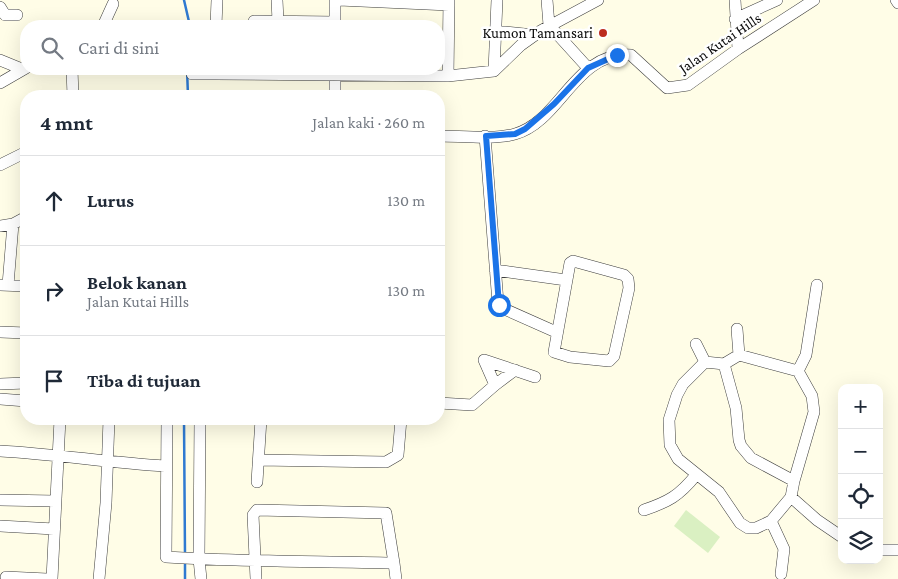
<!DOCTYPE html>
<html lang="id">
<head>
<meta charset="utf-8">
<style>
	body { margin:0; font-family:"Crimson Pro",serif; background:#f2f2f3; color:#1f2937 }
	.controls { position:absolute; right:15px; bottom:15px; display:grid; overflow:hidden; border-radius:10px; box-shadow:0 5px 20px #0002 }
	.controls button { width:45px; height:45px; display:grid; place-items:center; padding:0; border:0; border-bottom:1px solid #e0e1e3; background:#fff; color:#1f2937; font:25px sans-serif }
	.stop { position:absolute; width:15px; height:15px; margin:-11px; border:4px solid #1a73e8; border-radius:50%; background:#fff }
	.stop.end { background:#1a73e8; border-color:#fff; box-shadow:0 1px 5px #0008 }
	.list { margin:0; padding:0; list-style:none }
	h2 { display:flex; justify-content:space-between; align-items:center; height:65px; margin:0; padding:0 20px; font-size:21px }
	h2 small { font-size:16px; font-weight:400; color:#747a83 }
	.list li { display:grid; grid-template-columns:32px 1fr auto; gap:15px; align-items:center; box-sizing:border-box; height:90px; padding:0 20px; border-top:1px solid #e0e1e3 }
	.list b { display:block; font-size:19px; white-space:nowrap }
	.list p { margin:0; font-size:16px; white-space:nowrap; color:#747a83 }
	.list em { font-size:16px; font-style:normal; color:#747a83 }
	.icon { flex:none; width:28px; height:28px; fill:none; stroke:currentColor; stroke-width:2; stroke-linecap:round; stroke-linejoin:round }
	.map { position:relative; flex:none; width:898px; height:579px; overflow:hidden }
	.search { position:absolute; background:#fff; box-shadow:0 5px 20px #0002; left:20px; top:20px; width:425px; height:55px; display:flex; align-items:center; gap:12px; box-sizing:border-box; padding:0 18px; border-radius:20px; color:#747a83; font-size:19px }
	.panel { position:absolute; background:#fff; box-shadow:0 5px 20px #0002; left:20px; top:90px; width:425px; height:335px; border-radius:20px }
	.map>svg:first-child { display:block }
	.pitch { fill:#daf0c2 }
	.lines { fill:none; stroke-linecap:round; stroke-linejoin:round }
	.stream { stroke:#2f7ad1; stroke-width:2.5 }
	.minor-casing { stroke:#3d3d3d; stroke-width:12 }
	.minor { stroke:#fff; stroke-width:11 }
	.route { stroke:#1a73e8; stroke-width:6 }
	.poi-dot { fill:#bc2d1f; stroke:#fff; stroke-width:2 }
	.labels { text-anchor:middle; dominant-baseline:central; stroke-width:5; stroke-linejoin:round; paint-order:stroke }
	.poi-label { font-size:15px; fill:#0a0a0a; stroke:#fff; text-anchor:end }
	.street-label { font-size:15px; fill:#0a0a0a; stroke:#fff }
</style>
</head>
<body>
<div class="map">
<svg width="898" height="579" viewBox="0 0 898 579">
	<rect width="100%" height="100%" fill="#fffde7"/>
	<path class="pitch" d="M686,510L720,537L708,553L674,526Z"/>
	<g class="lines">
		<path class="stream" d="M184,0L190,26
			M187,69L188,96
			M184,419L185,555
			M185,560V579"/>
		<g class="minor-casing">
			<path id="minor" d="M277,0L278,21
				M339,0L449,5
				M547,0L549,25L588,68
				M735,0L738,49
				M896,0L898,3
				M0,7L5,15H17
				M735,19L777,0
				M254,21L335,22
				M103,26L113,4
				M216,26L217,0
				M335,26V0
				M496,31L534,35
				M0,60L22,69
				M72,69L73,96
				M216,69V74L448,76L494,71L521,45L542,30L598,0
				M494,71L497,0
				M192,74H216
				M448,76L449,0
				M0,83L26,68
				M335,96V69
				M439,136C461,136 494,140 515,134C561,121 575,51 631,55L667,88L688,85L738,49L814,0
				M485,136L498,303L502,308L556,332
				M0,165L26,152
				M13,224L26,217
				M0,226L13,224L8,285
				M573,261L624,275L628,279L629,288L614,356L609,361L570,357L554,352L570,263Z
				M495,270L566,280
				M0,285L26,286
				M737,329L739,355
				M0,332L26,333
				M696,344L705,362
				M739,355L798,371L812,396L814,412L794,481L791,497L771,521L756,528H748L740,523L719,492L678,459L670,445L669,420L677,395L683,384L705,362L724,364Z
				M724,364L736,408L739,440L741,446L751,458L794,481
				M515,370L495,385L484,360L535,377
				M798,371L806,355L817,285
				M0,384L26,383
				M0,399L26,401
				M439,403L472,405L495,385
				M167,419L166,557C242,562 318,561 394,563L386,513L257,510L253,515L256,579
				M200,419L199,559L201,579
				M0,451C56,454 110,463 165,466
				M258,460L386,462L398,455L401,419
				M257,482L261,419
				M791,497L817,520L842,537
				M0,500L55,501
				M644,510C668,502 679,496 696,475
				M771,521L784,549L781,574
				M0,526L54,529
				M879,550H898
				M394,563L396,579
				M6,577L47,579
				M52,579L60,419
				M99,579L106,503L109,419"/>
		</g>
		<use href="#minor" class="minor"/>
	</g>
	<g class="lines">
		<path class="route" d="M499,305L486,136L515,134L525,129L554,104L588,68L617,55"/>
	</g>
	<circle class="poi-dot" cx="603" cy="33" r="5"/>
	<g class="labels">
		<g class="poi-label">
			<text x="593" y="33">Kumon Tamansari</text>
		</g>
		<g class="street-label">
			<text transform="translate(720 43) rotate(-34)">Jalan Kutai Hills</text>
		</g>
	</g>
</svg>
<div class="controls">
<button>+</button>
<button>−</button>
<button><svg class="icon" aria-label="locate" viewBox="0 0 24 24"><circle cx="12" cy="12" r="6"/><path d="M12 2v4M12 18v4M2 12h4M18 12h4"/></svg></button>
<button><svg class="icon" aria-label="layers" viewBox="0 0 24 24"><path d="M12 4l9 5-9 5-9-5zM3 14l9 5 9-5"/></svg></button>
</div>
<div class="stop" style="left:499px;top:305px"></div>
<div class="stop end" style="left:617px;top:55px"></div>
<div class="search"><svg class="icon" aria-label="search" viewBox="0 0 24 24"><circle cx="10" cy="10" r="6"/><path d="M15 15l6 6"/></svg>Cari di sini</div>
<section class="panel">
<h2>4 mnt<small>Jalan kaki · 260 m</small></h2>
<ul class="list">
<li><svg class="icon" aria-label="ahead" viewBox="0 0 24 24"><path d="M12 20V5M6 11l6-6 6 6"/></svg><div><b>Lurus</b></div><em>130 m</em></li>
<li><svg class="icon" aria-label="right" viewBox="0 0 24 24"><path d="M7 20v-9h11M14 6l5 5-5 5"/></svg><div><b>Belok kanan</b><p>Jalan Kutai Hills</p></div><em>130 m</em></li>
<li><svg class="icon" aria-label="arrive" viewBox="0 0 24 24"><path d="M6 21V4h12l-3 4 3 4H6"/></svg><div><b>Tiba di tujuan</b></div></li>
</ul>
</section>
</div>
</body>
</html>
